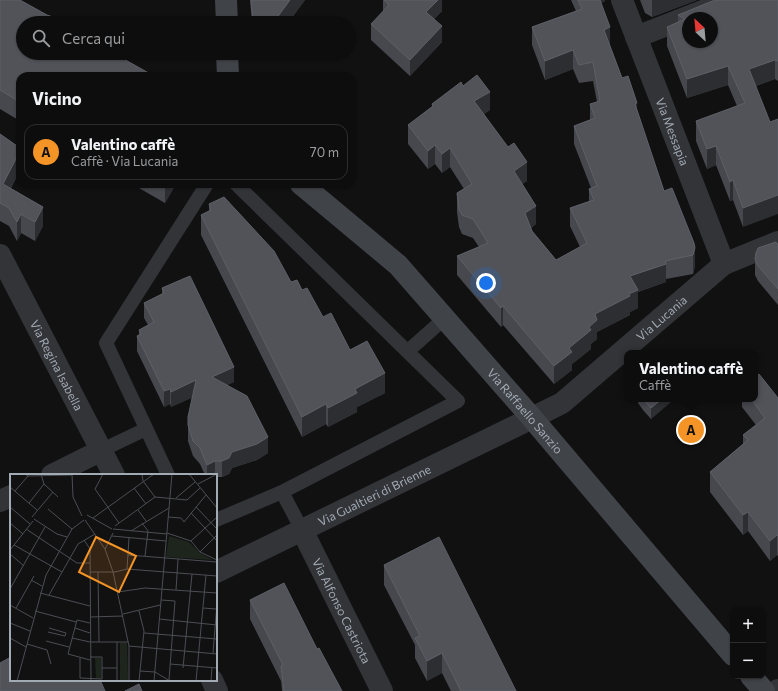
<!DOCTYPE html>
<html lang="it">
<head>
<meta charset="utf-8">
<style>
	body { margin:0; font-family:Commissioner,sans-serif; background:#1b1b1c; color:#f1f3f6 }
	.controls { position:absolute; right:12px; bottom:12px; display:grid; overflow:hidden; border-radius:8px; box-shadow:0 1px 3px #0004 }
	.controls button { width:36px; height:36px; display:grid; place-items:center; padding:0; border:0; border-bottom:1px solid #2d2d2e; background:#0d0d0e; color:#f1f3f6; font:20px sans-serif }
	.compass { position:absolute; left:682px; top:12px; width:36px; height:36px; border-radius:50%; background:#0d0d0e; box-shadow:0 1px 3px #0004; rotate:334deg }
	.you { position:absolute; left:486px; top:283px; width:14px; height:14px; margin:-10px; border:3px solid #fff; border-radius:50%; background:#1a73e8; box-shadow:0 0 0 6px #1a73e833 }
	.badge { display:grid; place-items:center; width:26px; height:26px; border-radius:50%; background:#f59426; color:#111; font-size:13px; font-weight:700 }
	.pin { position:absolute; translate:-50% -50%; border:2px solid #fff; box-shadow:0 1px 4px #0006 }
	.popup { position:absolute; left:624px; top:350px; width:134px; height:52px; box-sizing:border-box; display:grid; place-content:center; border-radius:8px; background:#0d0d0e; filter:drop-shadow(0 1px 3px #0005); font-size:13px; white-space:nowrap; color:#9a9c9e }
	.popup b { font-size:15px; color:#f1f3f6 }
	.popup::after { content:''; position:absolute; left:50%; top:100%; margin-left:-8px; border:8px solid transparent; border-top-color:#0d0d0e }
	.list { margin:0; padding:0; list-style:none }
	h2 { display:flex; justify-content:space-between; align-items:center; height:52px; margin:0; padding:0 16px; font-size:17px }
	h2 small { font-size:13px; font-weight:400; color:#9a9c9e }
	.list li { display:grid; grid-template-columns:26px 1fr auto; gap:12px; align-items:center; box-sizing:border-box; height:56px; margin:0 8px 8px; padding:0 8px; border:1px solid #2d2d2e; border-radius:12px }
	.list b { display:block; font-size:15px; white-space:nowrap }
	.list p { margin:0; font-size:13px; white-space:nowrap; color:#9a9c9e }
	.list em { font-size:13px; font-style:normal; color:#9a9c9e }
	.icon { flex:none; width:22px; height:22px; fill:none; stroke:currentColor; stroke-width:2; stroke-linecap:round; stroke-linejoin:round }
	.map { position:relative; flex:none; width:778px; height:691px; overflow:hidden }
	.search { position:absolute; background:#0d0d0e; box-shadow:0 1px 3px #0004; left:16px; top:16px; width:340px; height:44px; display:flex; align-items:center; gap:10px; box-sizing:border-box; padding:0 14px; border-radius:22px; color:#9a9c9e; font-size:15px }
	.panel { position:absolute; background:#0d0d0e; box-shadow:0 1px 3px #0004; left:16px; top:72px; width:340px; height:116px; border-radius:12px }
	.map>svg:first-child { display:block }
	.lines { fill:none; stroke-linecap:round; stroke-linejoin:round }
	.lane { stroke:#323438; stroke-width:14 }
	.street { stroke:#323438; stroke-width:22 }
	.secondary { stroke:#404348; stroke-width:22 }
	.wall { fill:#47484e }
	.shaded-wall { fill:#2d2e31 }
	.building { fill:#515359; stroke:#5d6067; fill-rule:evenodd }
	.labels { text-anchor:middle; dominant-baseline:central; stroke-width:3; stroke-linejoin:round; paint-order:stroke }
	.street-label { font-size:12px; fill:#a2aab4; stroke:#0c0c0d }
	.inset-road { fill:none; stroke:#4b4e53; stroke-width:1 }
	.view { fill:#f59426; fill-opacity:0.15; stroke:#f59426; stroke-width:2 }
	.inset-edge { fill:none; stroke:#a2aab4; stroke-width:2 }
</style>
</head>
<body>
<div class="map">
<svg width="778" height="691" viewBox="0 0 778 691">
	<rect width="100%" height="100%" fill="#111112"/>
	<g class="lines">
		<path class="lane" d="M408,351L445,318
			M102,450L146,429
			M168,475L106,343L207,184
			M282,492L302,530
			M216,520L282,492L458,401L236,184"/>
		<g class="street">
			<path id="s1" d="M622,0L724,264"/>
			<path d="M636,37L731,0"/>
			<path id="s2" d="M0,255L114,475"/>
			<path d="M52,475L102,450"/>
			<path d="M0,501L11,496"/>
			<path id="s3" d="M302,530L382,691"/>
			<path id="s4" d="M216,572L532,418L562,403L724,264L778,242"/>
			<path d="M212,680L217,691"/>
			<path d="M777,691L778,690"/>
		</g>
		<g class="secondary">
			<path d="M226,0L227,23"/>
			<path d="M227,53L228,76"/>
			<path id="s5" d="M301,184L398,265L532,418L733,655"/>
			<path d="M751,676L764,691"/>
		</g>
	</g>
	<path class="wall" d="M0,0L20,76V121L0,109Z
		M250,0H305L288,23H252Z
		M383,0H442V11L434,19L442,42L410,76L371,40V24L383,12Z
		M571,0H605V1L601,3L610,46L622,78L637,112L664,191L694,243L695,266L693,274L666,279V282L638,292V308L630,312V315L597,332V339L591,344V349L572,364V370L554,384L503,325L501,327L457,275V256L479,247L473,238L462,234L459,227L457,212V193L464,189L450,167L442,173L435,164L428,169L408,144V125L432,107V104L463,86L490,110L484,114L527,181L522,184L536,224L531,228L532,231L556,260L580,247L570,226V208L589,201V189L591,188L574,144V126L590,120V104L597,102L593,81L579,83L573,69L545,80L532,45V27L576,11Z
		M640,0H697L652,17L645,13Z
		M778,0V81L775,79L756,86L743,227L733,200L730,201L716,165L707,169L696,141V121L737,106L728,85L687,98L667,46V27L678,22V15Z
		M0,134L20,148V170L11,188L43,226L35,241L21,233L17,241L9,226L0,221Z
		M132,184H176L165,203Z
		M209,204L291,282L302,290L323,317L350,350L385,393L357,407V412L328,427L326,424L302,437L201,235V215L209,211Z
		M778,245V305L758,281L755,275V259Z
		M162,288L234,382L227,385L268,453L257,460L232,468L229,474L222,477H216V475H205L200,464L193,456L188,441V417L193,397L171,407L170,404L164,407L137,351V336L139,335V330L148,325L144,318V303L162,294Z
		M778,398V556L777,555L770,561L748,531L743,535L710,492V472L743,444V435L756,425L742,407V399Z
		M638,399H674L651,419L643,410L638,403Z
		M384,565L516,691H451L442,673L427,681L415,658V645L384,585Z
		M250,600L317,649L342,691H282L281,681L250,619Z"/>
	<path class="shaded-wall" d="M290,0H305L288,23H273Z
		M438,0H442V11L426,27V12Z
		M595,0H605V1L595,5Z
		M652,0H697L652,17Z
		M442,26V42L410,76V60Z
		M610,27V46L604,30Z
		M573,50V69L545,80V61Z
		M775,60V79L749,88V69Z
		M728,66V85L687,98V79Z
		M490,92V110L474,120V101Z
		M637,103V121L635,104Z
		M435,145V164L428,169V151Z
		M716,146V165L707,169V149Z
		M450,148V167L442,173V154Z
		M20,151V170L3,202V184Z
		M527,162V181L514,190V171Z
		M733,180V200L730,201V182Z
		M166,184H176L165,203V185Z
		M778,195V214L743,227V208Z
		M536,206V224L525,232V213Z
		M43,207V226L35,241V222Z
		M21,214V233L17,241V222Z
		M695,248V266L693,274V255Z
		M666,264V282L638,292V308L630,312V315L597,332V339L591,344V349L572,364V370L554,384V366L569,348L589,327L595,314L630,276Z
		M503,306V325L501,327V308Z
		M234,367V382L212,393V377Z
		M385,373V393L357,407V412L328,427V408L355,389Z
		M196,380V396L171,407V392Z
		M170,389V404L164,407V391Z
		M662,399H674L651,419V408Z
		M326,404V424L302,437V417Z
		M268,437V453L257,460L232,468L229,474L222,477V461L232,452Z
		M215,461V475H207V465Z
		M748,512V531L743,535V515Z
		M777,535V555L770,561V541Z
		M442,653V673L427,681V661Z"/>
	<path class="building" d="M0,0H20L47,15L53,17L64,23H23V53H113L154,76H20V102L0,90Z
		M251,0H290L273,23H260L253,20Z
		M384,0H438L426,12L442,26L410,60L371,24L389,5Z
		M578,0H600L610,27L604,30L622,78L628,76L637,103L635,104L664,191L672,188L694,243L695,248L693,255L665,261L666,264L630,276L638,290L629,294L630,296L595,314L597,320L589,327L591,330L569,348L572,352L554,366L503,306L501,308L457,256L488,243L473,219L462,215L459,209L457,193L472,184L450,148L442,154L435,145L428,151L408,125L433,106L432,104L461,82L463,86L477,75L490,92L474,101L508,147L514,143L527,162L514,171L536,206L525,213L532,231L556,260L587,243L570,208L594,200L589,189L597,186L574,126L595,118L590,104L600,101L593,62L579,65L573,50L545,61L532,27L582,9Z
		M715,0H778V61L775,60L749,69L770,122L778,119V195L743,208L733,180L730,182L716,146L707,149L696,121L745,103L728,66L687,79L667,27L685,19L678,15ZM688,18H712V42H688Z
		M0,134L20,148V151L3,184L43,207L35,222L21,214L17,222L9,208L0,203Z
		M224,197L274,251L291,282L297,280L302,290L307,288L323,317L331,313L350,350L367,341L385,373L355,389L357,393L328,408L326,404L302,417L201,215L211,210L209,204Z
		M776,242L778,245V289L758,266L755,259L756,253L758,248Z
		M190,276L234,367L212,377L247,396L268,437L257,444L232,452L229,458L222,461H215L207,465L200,448L193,441L188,425V417L196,380L171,392L170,389L164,391L137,336L141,334L139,330L154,322L144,303L164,293L162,288Z
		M759,374L778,398V536L777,535L770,541L748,512L743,515L710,472L748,440L743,435L765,418L751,399H755V377Z
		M643,399H662L651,408Z
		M439,537L516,691H461L442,653L427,661L415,638L420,636L384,565Z
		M284,583L317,649L319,648L342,691H284L281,666L283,665L250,600Z
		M11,657V680H100L105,691H0V663Z
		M139,684L142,691H125Z"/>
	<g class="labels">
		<g class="street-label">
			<text stroke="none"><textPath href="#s1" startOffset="141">Via Messapia</textPath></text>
			<text stroke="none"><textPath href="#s4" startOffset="516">Via Lucania</textPath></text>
			<text stroke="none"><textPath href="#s2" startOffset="124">Via Regina Isabella</textPath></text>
			<text stroke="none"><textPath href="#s5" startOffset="320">Via Raffaello Sanzio</textPath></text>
			<text stroke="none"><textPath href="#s4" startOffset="176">Via Gualtieri di Brienne</textPath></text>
			<text stroke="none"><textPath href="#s3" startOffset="90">Via Alfonso Castriota</textPath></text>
		</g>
	</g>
	<g transform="translate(10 474)">
		<rect width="207" height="207" fill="#111112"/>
		<path d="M159,62L179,68L190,79L203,86L156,83ZM110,169H117L118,207H110ZM85,184H91V204H86Z" fill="#1d251d"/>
		<path class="inset-road" d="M15,0L18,2L62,1M31,0L34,10L48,23M62,0L63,23L72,42M93,0L85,15L109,49M132,0L133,7L145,23L177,26L190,14M179,0L207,34M188,10L207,0M0,13L27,36M124,14L136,30M5,17L18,2M166,24L185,8M19,29L34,10M0,33L20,50M186,33L207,55M38,35L62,55M128,36L136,47M181,39L207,67M77,41L102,55M22,43L43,18M158,43L171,44L174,48L196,21M83,44L144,0M24,45L47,60L57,63M75,46L95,75L103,98L119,172V207M0,49L13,60M132,49L138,57L135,82M105,52L145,23M16,55L67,89H80M103,55L157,60M121,57L159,34M157,59L181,67L190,78L207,86M102,62L156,67M74,66L80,75L81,207M181,67L207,43M4,71L52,98M95,75L103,59M0,76L23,47M190,78L207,61M0,80L14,92M118,81L207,88M117,95L119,64M80,98H105L117,95L207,102M88,98L89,168M21,106L32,112M0,115L35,53M166,116L168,85M108,118L135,114L207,119M30,119L80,132M39,121L68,70L85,60M151,126L165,127L159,206M0,131L23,144M6,134L24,102M193,134L206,135M25,137L66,148M129,137L134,157L129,207M113,140L150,131M80,143L113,142M149,145L207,151M0,149L20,157M80,149L67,146L58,180L80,186M65,154L80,159M38,158L55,162L56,159L39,154M134,159L207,165M0,164L16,173M62,164L80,168H118M36,167L59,173M107,168V207M17,170L37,176L41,190M119,172L207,180M203,179L207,130M70,184V204L92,205V183H80M160,190L207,194M92,194H107M173,194L182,100M130,197L145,198L160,207M7,207L36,101L62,55L74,46M144,207L162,0M186,207L196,101M201,207L202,193"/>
		<path class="view" d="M86,63L126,82L109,118L69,98Z"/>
		<rect width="207" height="207" class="inset-edge"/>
	</g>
</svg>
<div class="controls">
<button>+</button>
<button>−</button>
</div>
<svg class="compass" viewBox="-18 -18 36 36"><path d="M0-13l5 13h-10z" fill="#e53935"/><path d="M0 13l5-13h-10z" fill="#9a9c9e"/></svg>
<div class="you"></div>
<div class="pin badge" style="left:691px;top:430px">A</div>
<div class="popup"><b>Valentino caffè</b>Caffè</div>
<div class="search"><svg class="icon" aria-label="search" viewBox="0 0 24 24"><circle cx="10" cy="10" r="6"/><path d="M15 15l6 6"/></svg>Cerca qui</div>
<section class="panel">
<h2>Vicino<small></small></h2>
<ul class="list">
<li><span class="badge">A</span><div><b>Valentino caffè</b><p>Caffè · Via Lucania</p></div><em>70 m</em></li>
</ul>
</section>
</div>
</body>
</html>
